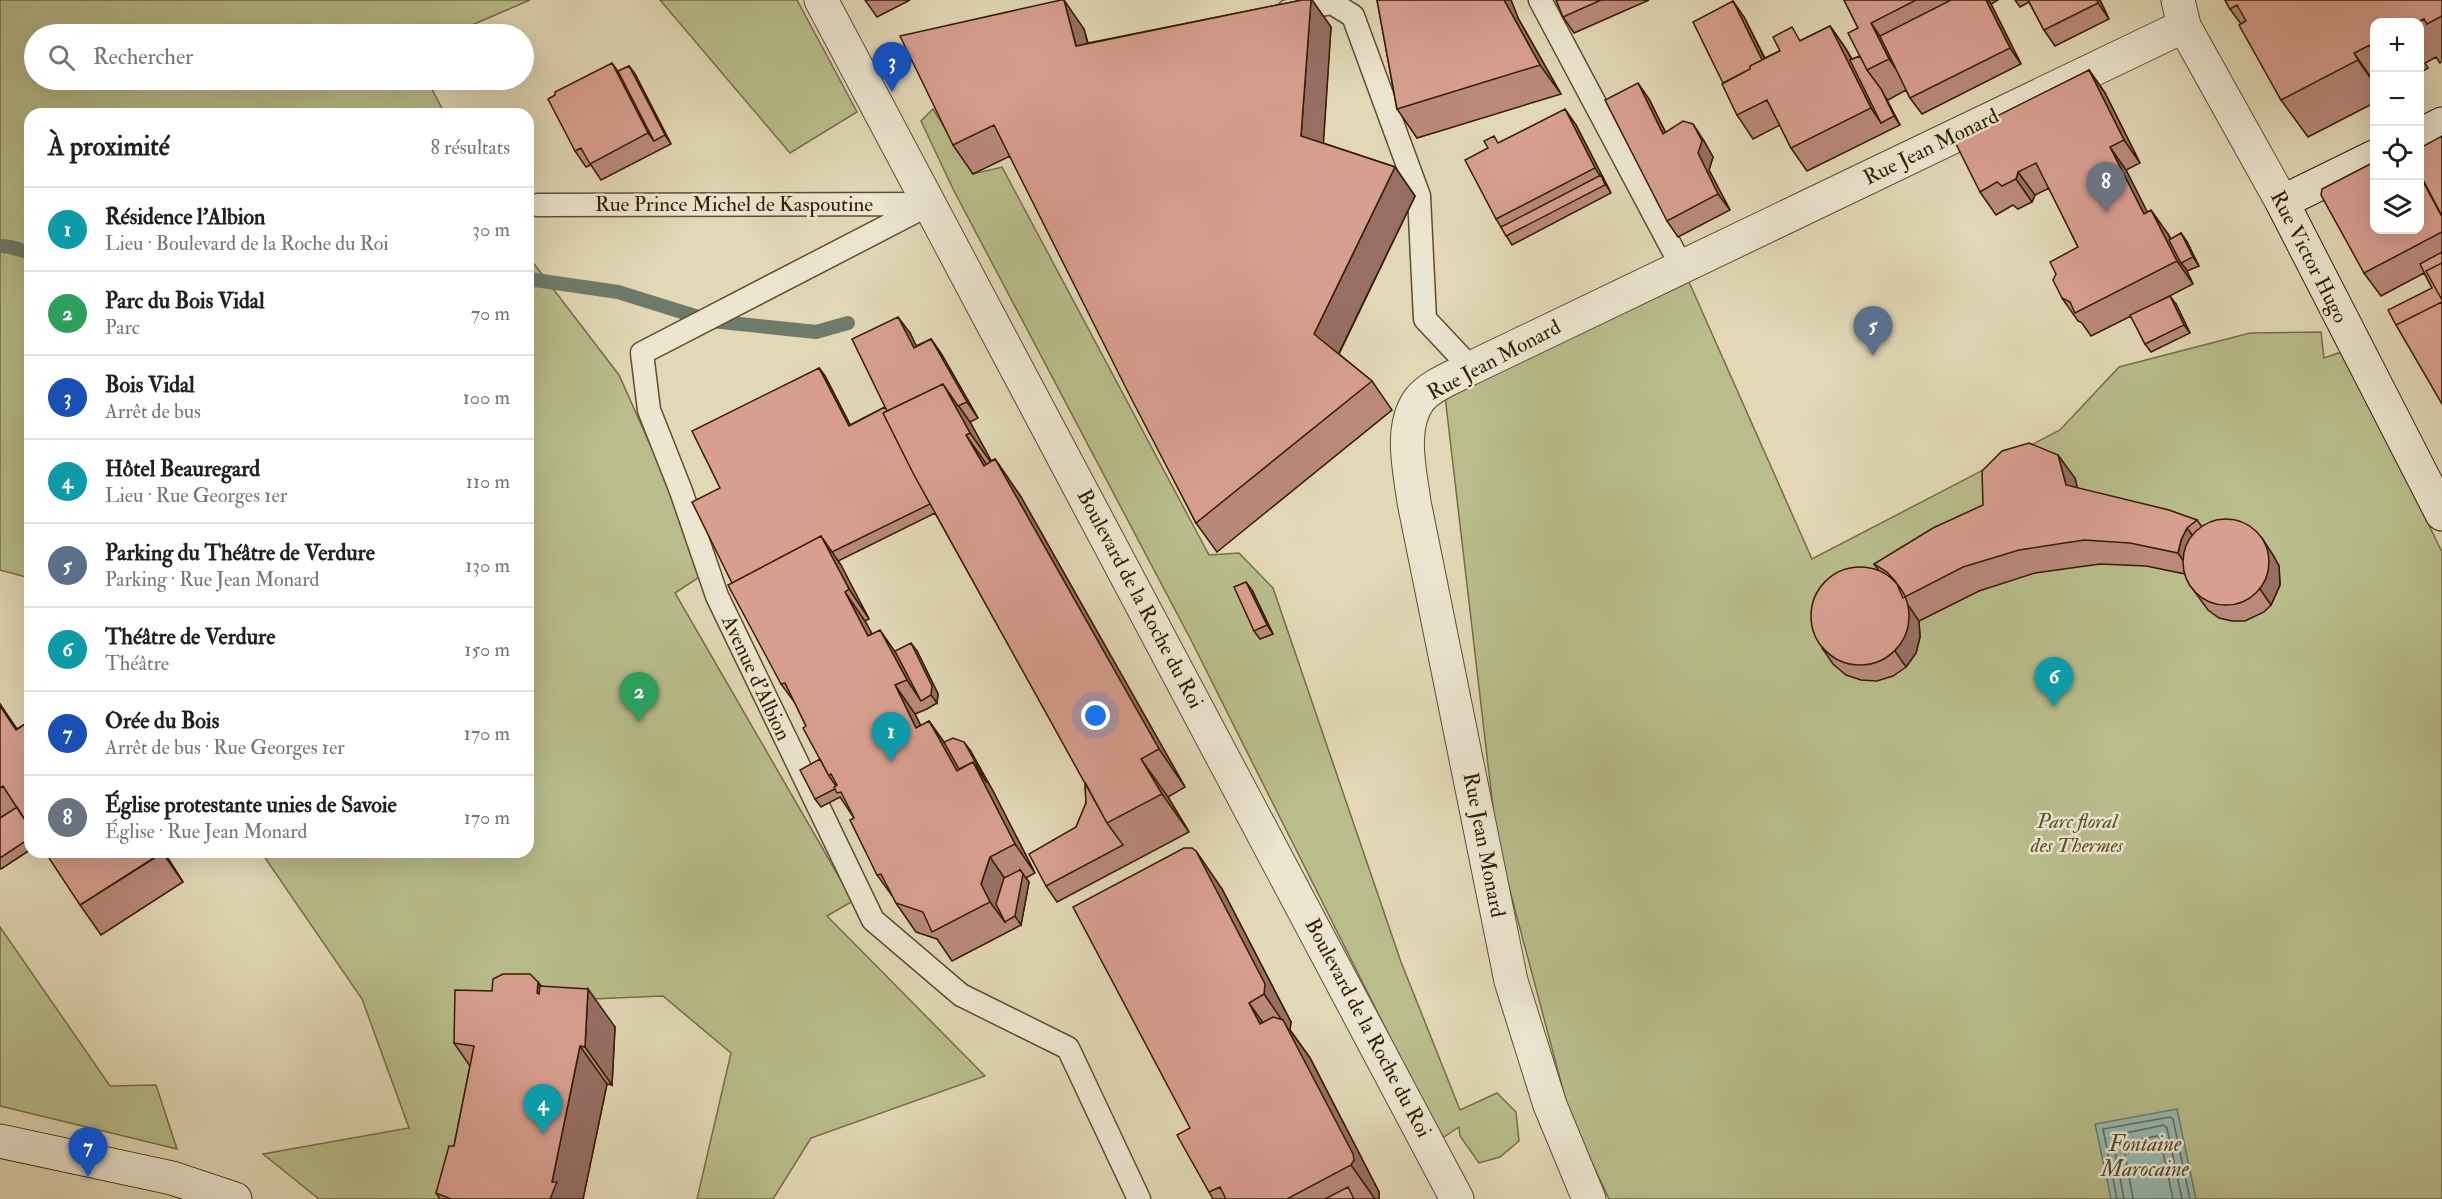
<!DOCTYPE html>
<html lang="fr">
<head>
<meta charset="utf-8">
<style>
	body { margin:0; font-family:"IM FELL Double Pica",serif; background:#f6f6f6; color:#202124 }
	.controls { position:absolute; right:18px; top:18px; display:grid; overflow:hidden; border-radius:12px; box-shadow:0 6px 24px #0002 }
	.controls button { width:54px; height:54px; display:grid; place-items:center; padding:0; border:0; border-bottom:2px solid #e0e0e0; background:#fff; color:#202124; font:30px sans-serif }
	.you { position:absolute; left:1096px; top:716px; width:21px; height:21px; margin:-15px; border:4px solid #fff; border-radius:50%; background:#1a73e8; box-shadow:0 0 0 9px #1a73e833 }
	.badge { display:grid; place-items:center; width:39px; height:39px; border-radius:50%; background:#8f2418; color:#fff; font-size:20px; font-weight:700 }
	.pin { position:absolute; translate:-50% -50px; filter:drop-shadow(0 2px 3px #0008) }
	.pin::after { content:''; position:absolute; top:32px; width:21px; height:18px; background:inherit; clip-path:polygon(0 0,100% 0,50% 100%) }
	.list { margin:0; padding:0; list-style:none }
	h2 { display:flex; justify-content:space-between; align-items:center; height:78px; margin:0; padding:0 24px; font-size:26px }
	h2 small { font-size:20px; font-weight:400; color:#757577 }
	.list li { display:grid; grid-template-columns:39px 1fr auto; gap:18px; align-items:center; box-sizing:border-box; height:84px; padding:0 24px; border-top:2px solid #e0e0e0 }
	.list b { display:block; font-size:22px; white-space:nowrap }
	.list p { margin:0; font-size:20px; white-space:nowrap; color:#757577 }
	.list em { font-size:20px; font-style:normal; color:#757577 }
	.icon { flex:none; width:33px; height:33px; fill:none; stroke:currentColor; stroke-width:2; stroke-linecap:round; stroke-linejoin:round }
	.map { position:relative; flex:none; width:2442px; height:1199px; overflow:hidden }
	.search { position:absolute; background:#fff; box-shadow:0 6px 24px #0002; left:24px; top:24px; width:510px; height:66px; display:flex; align-items:center; gap:15px; box-sizing:border-box; padding:0 21px; border-radius:33px; color:#757577; font-size:22px }
	.panel { position:absolute; background:#fff; box-shadow:0 6px 24px #0002; left:24px; top:108px; width:510px; height:750px; border-radius:18px }
	.map>svg:first-child { display:block }
	.green { fill:#b8bd8b; stroke:#766d46; stroke-width:1.5 }
	.water { fill:#95b9b2; stroke:#6e7b6b; stroke-width:1.5 }
	.lines { fill:none; stroke-linecap:round; stroke-linejoin:round }
	.shore { stroke:#646b59; stroke-width:1.5 }
	.stream { stroke:#6e7b6b; stroke-width:14 }
	.service-casing { stroke:#604c2e; stroke-width:25 }
	.minor-casing { stroke:#604c2e; stroke-width:35 }
	.tertiary-casing { stroke:#604c2e; stroke-width:35 }
	.secondary-casing { stroke:#341d00; stroke-width:35 }
	.service { stroke:#ece6d0; stroke-width:22 }
	.minor { stroke:#ece6d0; stroke-width:33 }
	.tertiary { stroke:#ece6d0; stroke-width:33 }
	.secondary { stroke:#ece6d0; stroke-width:33 }
	.wall { fill:#ba897c; stroke:#341d00; stroke-width:1.5 }
	.shaded-wall { fill:#976f65; stroke:#341d00; stroke-width:1.5 }
	.building { fill:#d89f90; stroke:#341d00; stroke-width:1.5 }
	.labels { text-anchor:middle; dominant-baseline:central; stroke-width:5; stroke-linejoin:round; paint-order:stroke }
	.street-label { font-size:21px; fill:#341d00; stroke:#ece6d0 }
	.park-label { font-size:21px; font-style:italic; fill:#5c4d2a; stroke:#ece6d0 }
	.water-label { font-size:22px; font-style:italic; fill:#514c35; stroke:#ece6d0 }
</style>
</head>
<body>
<div class="map">
<svg width="2442" height="1199" viewBox="0 0 2442 1199">
	<rect width="100%" height="100%" fill="#e2d8b6"/>
	<filter id="stains"><feTurbulence type="fractalNoise" baseFrequency=".00333" numOctaves="4"/><feColorMatrix values="0 0 0 0 .2 0 0 0 0 .09 0 0 0 0 .02 0 0 0 .5 -.17"/></filter>
	<radialGradient id="worn" r=".72"><stop offset=".6" stop-color="#630" stop-opacity="0"/><stop offset="1" stop-color="#630" stop-opacity=".3"/></radialGradient>
	<path class="green" d="M0,0H530L451,34H34V80H427L445,114H30V581L26,577L0,570Z
		M660,0H797L857,112L790,153Z
		M933,109L973,174L1002,167L1209,555L1239,553L1273,588L1401,962L1460,1110L1497,1093L1516,1112L1519,1141L1500,1157L1479,1163L1460,1136L1459,1127L1441,1139L1192,642L953,189L921,121Z
		M528,256L619,375L707,572L675,593L853,901L827,916L985,1076L811,1138L773,1199H697L731,1053L663,996L475,1004L468,1159L453,1199H319L263,1154L409,1128L362,999L261,852H528Z
		M1689,282L1812,559L2060,430L2119,367L2250,333L2321,332L2324,358L2344,351L2442,552V1199H1609L1570,1116L1497,842L1445,396Z
		M0,927L110,1086L156,1085L177,1149L0,1106Z"/>
	<path class="water" d="M2177,1109L2196,1199H2111L2095,1124Z"/>
	<g class="lines">
		<path class="shore" d="M2117,1199L2103,1129L2170,1117L2173,1119L2190,1199
			M2124,1199L2112,1136L2164,1125L2167,1128L2182,1199
			M2133,1199L2123,1143L2157,1136L2160,1138L2173,1199"/>
		<path class="stream" d="M0,246L11,247L30,253
			M528,279L618,292L711,321L816,332L848,323"/>
		<g class="service-casing">
			<path id="service" d="M1540,0L1682,267
				M1288,11L1332,3L1353,16L1419,196L1425,319L1471,368
				M930,204L642,353L649,410L681,491L717,596L873,920L961,995L1068,1048L1139,1199
				M538,205L926,204"/>
		</g>
		<g class="minor-casing">
			<path id="minor" d="M2178,0L2184,26"/>
		</g>
		<g class="tertiary-casing">
			<path id="tertiary" d="M821,0L1457,1199
				M1589,1199L1550,1105L1511,981L1414,502C1410,471 1399,428 1419,400C1431,385 1454,377 1471,368L2184,26L2282,202"/>
		</g>
		<g class="secondary-casing">
			<path id="secondary" d="M2420,135L2442,124
				M2374,157L2282,202L2442,514
				M0,1141L172,1178L235,1199"/>
		</g>
		<use href="#service" class="service"/>
		<use href="#minor" class="minor"/>
		<use href="#tertiary" class="tertiary"/>
		<use href="#secondary" class="secondary"/>
	</g>
	<path class="wall" d="M865,0H910L877,17Z
		M1302,0H1312L1331,27L1323,143L1395,167L1415,196L1339,354L1372,381L1392,410L1217,552L1196,523L1010,156L973,174L953,145L1084,29L1088,43Z
		M1377,0H1511L1518,18L1561,94L1417,138L1397,109Z
		M1556,0H1649L1574,33L1563,17Z
		M1844,0H1998L1991,4L2021,64L1922,114L1910,98L1906,90L1888,100L1886,98L1900,125L1807,171L1791,148L1780,125L1753,139L1737,115L1723,83L1744,17L1765,58L1830,26L1846,49L1852,59L1860,56L1858,28Z
		M2015,0H2100L2109,19L2055,46L2044,30L2029,2L2020,7Z
		M2225,0H2442V61L2440,63L2436,57L2425,63L2428,68L2420,73V22H2374V103L2308,137L2281,100L2241,24L2230,9Z
		M629,66L635,74L671,144L601,180L591,165L586,167L575,151L618,71Z
		M2089,70L2105,93L2140,163L2126,170L2147,212L2168,234L2171,239L2181,233L2187,242L2199,266L2187,271L2186,269L2193,284L2158,302L2176,304L2190,333L2151,352L2145,344L2131,316L2091,336L2082,323L2078,321L2062,298L2078,247L2049,188L2035,195L2032,202L2018,209L2013,205L1996,215L1980,192Z
		M1649,99L1666,133L1704,141L1713,157L1709,170L1730,210L1678,237L1667,221Z
		M1576,125L1611,193L1512,245L1496,219L1488,148L1499,143Z
		M2442,136V404L2432,288L2424,273L2381,296L2364,273L2374,230Z
		M910,333L916,346L931,339L942,355L978,418L970,422L991,461L995,459L1021,497L1185,787L1168,797L1189,832L1057,902L1046,886L1076,827L1086,803L1085,782L935,513L838,561L869,619L865,621L872,634L895,651H917L938,694L937,703L927,709L915,714L921,726L929,721L944,742L970,750L993,791L1035,873L1026,878L1029,882L1021,925L952,961L937,939L916,932L896,903L893,897L877,875L854,818L840,797L821,807L815,799L820,759L806,726L795,703L781,684L720,488L819,368L825,376L850,425L885,407Z
		M2075,478L2077,488L2197,520L2202,527L2273,555L2279,566L2280,585L2271,605L2264,612L2245,621H2232L2219,618L2208,610L2189,584L2185,574L2146,566L2100,564L2035,573L1979,591L1919,621L1920,637L1916,653L1906,667L1893,676L1877,681L1861,680L1846,675L1833,664L1822,648L1879,571L1874,564Z
		M1252,590L1273,634L1260,639L1254,631Z
		M0,704L17,729L30,721V850L1,869L0,868Z
		M164,852L183,882L101,935L80,905Z
		M1222,889L1291,1022L1290,1030L1310,1058L1379,1192V1199H1213L1209,1192L1190,1128Z
		M538,982L541,986L615,1027L612,1085L607,1084L583,1199H440L436,1193L454,1146L470,1066L454,1043L492,991Z"/>
	<path class="shaded-wall" d="M1064,0L1084,29L1096,75L1076,46Z
		M1311,0H1312L1331,27L1322,165L1301,136Z
		M1504,0H1511L1518,18L1561,94L1540,65Z
		M1986,0H1988L1991,4L2021,64L2010,48Z
		M2097,0H2100L2109,19L2098,3Z
		M1733,1L1744,17L1777,84L1766,68Z
		M1871,23L1891,52L1909,88L1889,59Z
		M1830,26L1846,49L1883,122L1881,123L1871,108Z
		M2354,53L2374,82V83L2358,60Z
		M612,63L624,80L654,141L648,133Z
		M629,66L635,74L671,144L665,135Z
		M2089,70L2105,93L2140,163L2124,140Z
		M1638,83L1649,99L1674,150L1663,134Z
		M1881,89L1886,98L1900,125L1894,116Z
		M1565,109L1576,125L1611,193L1595,168Z
		M1693,124L1704,141L1713,157L1709,170L1730,210L1718,194L1698,153Z
		M2110,147L2126,170L2160,237L2144,214Z
		M1395,167L1415,196L1334,363L1314,334Z
		M2018,172L2035,195L2032,202L2016,179Z
		M2151,210L2168,234L2182,263H2181L2186,269L2193,284L2177,261Z
		M2181,233L2187,242L2199,266L2193,257Z
		M2170,296L2176,304L2190,333L2184,325Z
		M898,317L910,333L925,364L914,348Z
		M931,339L942,355L978,418L967,402Z
		M819,368L825,376L855,434L849,426Z
		M943,384L970,422L997,471L970,433Z
		M966,435L992,472L984,466Z
		M2058,455L2075,478L2082,508L2066,485Z
		M995,459L1021,497L1185,787L1159,749Z
		M2187,528L2204,551L2194,576L2178,553L2181,540Z
		M821,536L841,565L869,619L849,589Z
		M2262,538L2273,555L2279,566L2280,585L2271,605L2260,589Z
		M1246,582L1252,590L1273,634L1267,625Z
		M845,592L865,621L889,665L868,636Z
		M1908,605L1919,621L1920,637L1916,653L1906,667L1895,651Z
		M880,630L900,659L921,701L907,680Z
		M911,643L917,651L938,694L937,703L931,695Z
		M895,685L915,714L936,757L916,728Z
		M0,704L30,750L16,730L0,706Z
		M929,721L950,751L972,791L957,771Z
		M964,742L970,750L993,791L1035,873L1015,844L973,762Z
		M1141,759L1168,797L1189,832L1162,794Z
		M1196,851L1222,889L1291,1022L1290,1030L1310,1058L1379,1192V1199H1375L1351,1165L1288,1029L1264,994Z
		M162,852H164L183,882Z
		M990,857L1010,886L1005,922L990,902L981,884Z
		M1020,870L1029,882L1021,925L1015,916Z
		M538,982L564,1019L537,993Z
		M588,989L615,1027L612,1085L585,1047Z
		M1249,1003L1276,1041L1260,1024Z
		M580,1046L607,1084L583,1199H550L552,1182Z"/>
	<path class="building" d="M1061,0H1064L1076,46L1302,0H1311L1301,136L1395,167L1314,334L1372,381L1196,523L1131,398L994,125L953,145L900,36Z
		M1377,0H1504L1540,65L1397,109Z
		M1556,0H1601L1563,17Z
		M1844,0H1916L1871,23L1889,59L1867,70L1848,33L1858,28Z
		M1951,0H1986L2010,48L1910,98L1880,36Z
		M2028,0H2097L2098,3L2044,30Z
		M2225,0H2442V16L2427,24L2424,19L2417,22H2412L2410,19L2403,22H2374V51L2370,45L2354,53L2358,60L2281,100L2239,25L2246,21L2237,5L2230,9Z
		M1733,1L1762,60L1750,66V69L1723,83L1693,22Z
		M1830,26L1871,108L1791,148L1767,100L1737,115L1722,84L1750,69V66L1780,51L1773,37L1792,27L1800,41Z
		M1860,56L1867,70L1881,89L1894,116L1881,123L1850,60Z
		M612,63L648,133L590,164L581,148L575,151L548,99L555,95V92Z
		M629,66L665,135L654,141L618,71Z
		M2089,70L2124,140L2110,147L2144,214L2151,210L2177,261L2075,313L2070,302L2062,298L2053,280L2056,274L2050,262L2078,247L2036,163L2018,172L2016,179L2002,186L1997,182L1980,192L1953,138Z
		M1638,83L1663,134L1683,121L1693,124L1702,141L1698,153L1718,194L1667,221L1605,100Z
		M1565,109L1595,168L1496,219L1465,160L1488,148L1484,141L1494,136L1498,143Z
		M2442,136V214H2441L2420,174V148Z
		M2374,162V230H2420V176L2441,215L2442,214V232L2364,273L2321,195L2322,189Z
		M1601,175L1605,185L1506,236L1501,227Z
		M2181,233L2193,257L2181,263L2169,240Z
		M2442,252V263L2426,271L2442,300V302L2396,325L2388,310L2432,288L2420,264Z
		M2442,263V300L2426,271Z
		M2170,296L2184,325L2145,344L2130,315Z
		M2442,302V404L2396,325Z
		M898,317L914,348L931,339L967,402L958,406L943,384L887,411L852,339Z
		M819,368L849,426L885,407L887,411L883,413L913,473L930,504L832,552L821,536L732,583L692,502L720,488L692,431Z
		M943,384L970,433L966,435L984,466L995,459L1159,749L1141,759L1162,794L1107,823L913,473L883,413Z
		M2029,443L2058,455L2066,485L2169,510L2197,520L2187,528L2181,540L2178,553L2130,543L2084,540L2019,550L1963,567L1903,598L1896,582L1887,572L1874,564L1933,528L1983,505L1982,471L2002,451Z
		M2183 562a43 43 0 1 1 86 0a43 43 0 1 1-86 0Z
		M821,536L849,589L845,592L868,636L880,630L907,680L895,685L916,728L929,721L957,771L973,762L1015,844L990,857L981,884L990,902L932,932L923,912L896,903L881,874L877,875L850,820L854,818L841,792L837,793L834,787L837,785L831,774L829,776L803,728L806,726L785,683L781,684L728,585Z
		M1811 616a49 49 0 1 1 98 0a49 49 0 1 1-98 0Z
		M1246,582L1267,625L1254,631L1234,587Z
		M911,643L932,686L931,695L921,701L895,651Z
		M0,706L16,730L30,721V828L3,786L0,788Z
		M953,738L964,742L987,783L973,762L959,769L944,742Z
		M820,759L829,776L836,786L834,787L835,789L815,799L800,770Z
		M1085,782L1107,823L1123,845L1046,886L1029,854L1076,827L1086,803Z
		M17,807L30,828V838L0,858V818Z
		M1184,848H1192L1196,851L1265,984L1264,994L1249,1003L1260,1024L1273,1017L1283,1020L1353,1154L1354,1160L1351,1165L1287,1199H1226L1220,1187L1209,1192L1177,1135L1190,1128L1073,907Z
		M45,852H163L80,905Z
		M1020,870L1023,874L1015,916L1005,922L996,904L1004,878Z
		M503,974H530L538,982L537,993L539,994L540,986L588,989L585,1047L580,1046L552,1182H557L550,1199H451L436,1193L449,1146H454L474,1046L454,1043L455,990L492,991L493,979Z
		M1348,1187L1354,1199H1325Z"/>
	<g class="labels">
		<g class="street-label">
			<text transform="translate(1931 147) rotate(-26)">Rue Jean Monard</text>
			<text x="734" y="204">Rue Prince Michel de Kaspoutine</text>
			<text transform="translate(2309 257) rotate(63)">Rue Victor Hugo</text>
			<text transform="translate(1494 360) rotate(-28)">Rue Jean Monard</text>
			<text transform="translate(1140 599) rotate(62)">Boulevard de la Roche du Roi</text>
			<text transform="translate(756 678) rotate(65)">Avenue d'Albion</text>
			<text transform="translate(1484 845) rotate(79)">Rue Jean Monard</text>
			<text transform="translate(1368 1028) rotate(62)">Boulevard de la Roche du Roi</text>
		</g>
		<g class="park-label">
			<text x="2077" y="821">Parc floral<tspan x="2077" dy="24">des Thermes</tspan></text>
		</g>
		<g class="water-label">
			<text x="2145" y="1144">Fontaine<tspan x="2145" dy="25">Marocaine</tspan></text>
		</g>
	</g>
	<rect width="100%" height="100%" filter="url(#stains)"/>
	<rect width="100%" height="100%" fill="url(#worn)"/>
</svg>
<div class="controls">
<button>+</button>
<button>−</button>
<button><svg class="icon" aria-label="locate" viewBox="0 0 24 24"><circle cx="12" cy="12" r="6"/><path d="M12 2v4M12 18v4M2 12h4M18 12h4"/></svg></button>
<button><svg class="icon" aria-label="layers" viewBox="0 0 24 24"><path d="M12 4l9 5-9 5-9-5zM3 14l9 5 9-5"/></svg></button>
</div>
<div class="you"></div>
<div class="pin badge" style="left:891px;top:762px;background:#0f9aa8">1</div>
<div class="pin badge" style="left:639px;top:722px;background:#2e9e5b">2</div>
<div class="pin badge" style="left:892px;top:92px;background:#1a4fb4">3</div>
<div class="pin badge" style="left:543px;top:1134px;background:#0f9aa8">4</div>
<div class="pin badge" style="left:1873px;top:356px;background:#5c6f8a">5</div>
<div class="pin badge" style="left:2054px;top:707px;background:#0f9aa8">6</div>
<div class="pin badge" style="left:88px;top:1177px;background:#1a4fb4">7</div>
<div class="pin badge" style="left:2106px;top:212px;background:#6b7280">8</div>
<div class="search"><svg class="icon" aria-label="search" viewBox="0 0 24 24"><circle cx="10" cy="10" r="6"/><path d="M15 15l6 6"/></svg>Rechercher</div>
<section class="panel">
<h2>À proximité<small>8 résultats</small></h2>
<ul class="list">
<li><span class="badge" style="background:#0f9aa8">1</span><div><b>Résidence l'Albion</b><p>Lieu · Boulevard de la Roche du Roi</p></div><em>30 m</em></li>
<li><span class="badge" style="background:#2e9e5b">2</span><div><b>Parc du Bois Vidal</b><p>Parc</p></div><em>70 m</em></li>
<li><span class="badge" style="background:#1a4fb4">3</span><div><b>Bois Vidal</b><p>Arrêt de bus</p></div><em>100 m</em></li>
<li><span class="badge" style="background:#0f9aa8">4</span><div><b>Hôtel Beauregard</b><p>Lieu · Rue Georges 1er</p></div><em>110 m</em></li>
<li><span class="badge" style="background:#5c6f8a">5</span><div><b>Parking du Théâtre de Verdure</b><p>Parking · Rue Jean Monard</p></div><em>130 m</em></li>
<li><span class="badge" style="background:#0f9aa8">6</span><div><b>Théâtre de Verdure</b><p>Théâtre</p></div><em>150 m</em></li>
<li><span class="badge" style="background:#1a4fb4">7</span><div><b>Orée du Bois</b><p>Arrêt de bus · Rue Georges 1er</p></div><em>170 m</em></li>
<li><span class="badge" style="background:#6b7280">8</span><div><b>Église protestante unies de Savoie</b><p>Église · Rue Jean Monard</p></div><em>170 m</em></li>
</ul>
</section>
</div>
</body>
</html>
